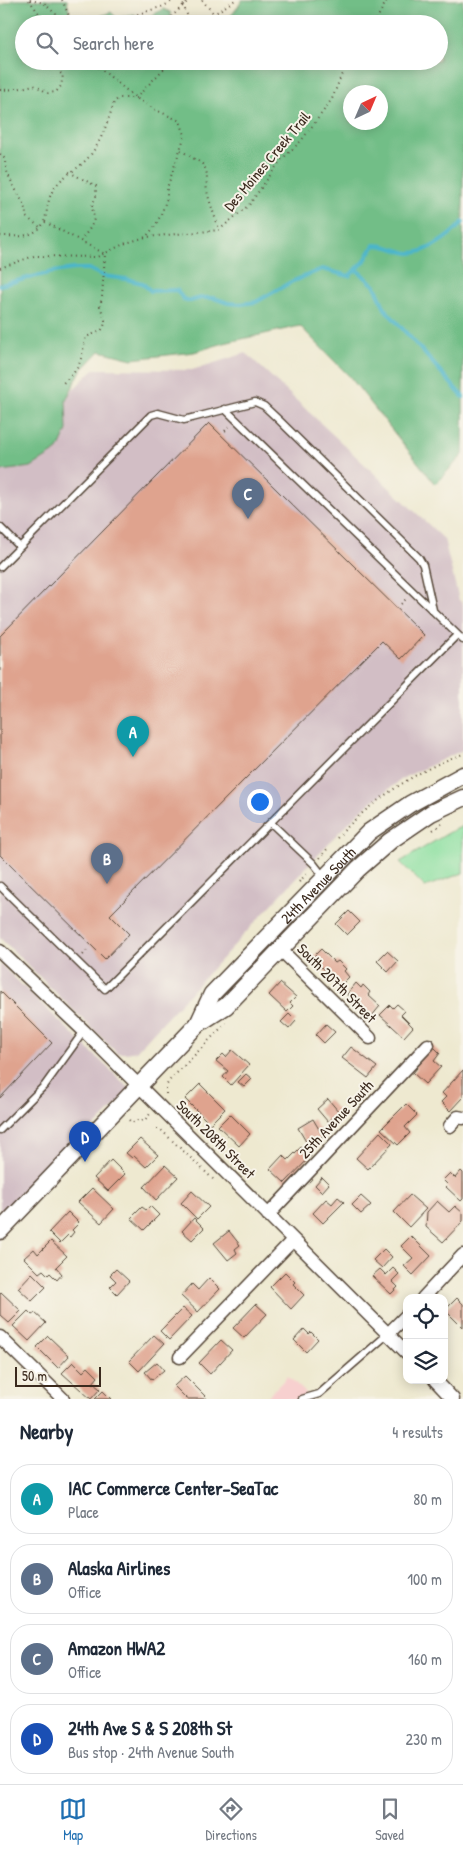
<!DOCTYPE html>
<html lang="en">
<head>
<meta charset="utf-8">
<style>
	body { margin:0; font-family:"Patrick Hand",sans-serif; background:#f2f2f3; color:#1f2937 }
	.controls { position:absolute; right:15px; bottom:15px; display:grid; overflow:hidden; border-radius:10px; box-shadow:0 2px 12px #0003 }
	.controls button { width:45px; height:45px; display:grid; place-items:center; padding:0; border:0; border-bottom:1px solid #e0e1e3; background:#fff; color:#1f2937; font:25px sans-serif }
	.compass { position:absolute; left:343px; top:85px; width:45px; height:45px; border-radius:50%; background:#fff; box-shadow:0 2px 12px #0003; rotate:44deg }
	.scale { position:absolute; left:15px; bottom:12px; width:86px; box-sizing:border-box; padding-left:5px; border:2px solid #3b2a1e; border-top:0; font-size:14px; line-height:18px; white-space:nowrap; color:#3b2a1e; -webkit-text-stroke:4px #f7f3e8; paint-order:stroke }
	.you { position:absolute; left:259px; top:801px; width:18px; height:18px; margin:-12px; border:4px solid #fff; border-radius:50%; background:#1a73e8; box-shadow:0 0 0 8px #1a73e833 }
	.badge { display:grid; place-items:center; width:32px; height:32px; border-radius:50%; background:#1f6fb2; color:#fff; font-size:16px; font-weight:700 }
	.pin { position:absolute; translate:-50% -41px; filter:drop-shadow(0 1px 2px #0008) }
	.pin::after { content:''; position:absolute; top:26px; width:18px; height:15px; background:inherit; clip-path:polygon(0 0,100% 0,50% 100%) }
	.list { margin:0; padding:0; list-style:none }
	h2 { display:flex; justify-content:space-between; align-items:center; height:65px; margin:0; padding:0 20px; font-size:21px }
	h2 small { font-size:16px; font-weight:400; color:#747a83 }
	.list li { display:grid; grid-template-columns:32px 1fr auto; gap:15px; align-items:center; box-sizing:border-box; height:70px; margin:0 10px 10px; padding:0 10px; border:1px solid #e0e1e3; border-radius:20px }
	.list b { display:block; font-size:19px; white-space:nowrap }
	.list p { margin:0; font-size:16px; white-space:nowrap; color:#747a83 }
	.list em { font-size:16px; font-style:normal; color:#747a83 }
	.icon { flex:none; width:28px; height:28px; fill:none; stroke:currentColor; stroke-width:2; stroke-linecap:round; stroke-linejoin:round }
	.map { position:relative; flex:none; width:463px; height:1399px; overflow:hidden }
	.search { position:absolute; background:#fff; box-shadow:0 2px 12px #0003; left:15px; right:15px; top:15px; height:55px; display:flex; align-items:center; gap:12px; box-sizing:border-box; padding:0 18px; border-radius:28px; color:#747a83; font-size:19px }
	.sheet { height:385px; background:#fff }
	nav { display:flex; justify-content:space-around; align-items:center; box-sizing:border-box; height:70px; border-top:1px solid #e0e1e3; background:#fff; font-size:14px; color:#747a83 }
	nav a { display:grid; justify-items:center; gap:2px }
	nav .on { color:#1f6fb2 }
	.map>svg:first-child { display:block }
	.built { fill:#f7d0cf }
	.industrial { fill:#d2bec5 }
	.green { fill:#8de0a1; stroke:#648560 }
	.forest { fill:#72be87; stroke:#567452; fill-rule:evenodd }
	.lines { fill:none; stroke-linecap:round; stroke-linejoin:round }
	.stream { stroke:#4cb5ca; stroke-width:4 }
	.building { fill:#dfa38e }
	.service-casing { stroke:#564739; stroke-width:9 }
	.minor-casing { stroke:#564739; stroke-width:15 }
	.tertiary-casing { stroke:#564739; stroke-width:19 }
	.path { stroke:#564739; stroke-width:2; stroke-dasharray:1 4; stroke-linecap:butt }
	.service { stroke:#fff; stroke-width:6 }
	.minor { stroke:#fff; stroke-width:12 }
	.tertiary { stroke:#fff; stroke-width:16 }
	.labels { text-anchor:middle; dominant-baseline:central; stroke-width:4; stroke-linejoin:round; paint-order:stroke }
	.street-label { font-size:15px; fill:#3b2a1e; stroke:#f7f3e8 }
</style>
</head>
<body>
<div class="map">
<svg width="463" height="1399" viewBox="0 0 463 1399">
	<rect width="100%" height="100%" fill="#f7f3e8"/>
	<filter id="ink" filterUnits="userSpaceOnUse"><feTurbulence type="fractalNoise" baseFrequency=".02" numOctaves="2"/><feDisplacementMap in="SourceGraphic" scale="10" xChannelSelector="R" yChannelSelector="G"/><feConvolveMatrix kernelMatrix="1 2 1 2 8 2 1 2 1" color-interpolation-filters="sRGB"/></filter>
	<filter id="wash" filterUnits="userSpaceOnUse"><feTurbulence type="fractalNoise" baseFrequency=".0096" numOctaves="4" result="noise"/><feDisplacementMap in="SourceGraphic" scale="20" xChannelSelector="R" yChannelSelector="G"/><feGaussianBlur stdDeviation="1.12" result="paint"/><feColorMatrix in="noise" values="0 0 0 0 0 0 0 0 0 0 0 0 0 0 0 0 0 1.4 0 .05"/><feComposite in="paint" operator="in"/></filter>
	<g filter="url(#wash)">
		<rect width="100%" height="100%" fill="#eee9d0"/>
		<path class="built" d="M288,1376L312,1399H265Z"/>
		<path class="industrial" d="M246,353L444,539L459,600L463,604V750L405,777L366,806L339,832L136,1051L126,1053H117L0,938V461L94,369L192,370Z
			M0,964L131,1090L0,1221Z"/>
		<path class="green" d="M463,826V873L425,887L400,862L450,832Z"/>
		<path class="forest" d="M14,0H67L70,16L78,21L96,18L111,12L117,18L133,14L147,18L163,9L170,12L172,24H24V61H439V24H219C230,18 236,11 242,0H463V455L435,484L350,377L300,326L224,343L194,352L132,359L100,351L80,372L66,400L67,430L58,450L31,467L0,471V5ZM350,92H380V122H350Z"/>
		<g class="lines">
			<path class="stream" d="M357,270L375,286L385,309L463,397
				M0,285L53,272L74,269H89L103,276L126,279L142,283L151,291L177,290L183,299L190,301L201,298H214L228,303L241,304L256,302L291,282L322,269L349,276L364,262L374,245C386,245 393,249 404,252C423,258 451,235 463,222"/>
		</g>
		<g id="blocks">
			<path class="building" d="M209,423L424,635L401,659L382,641L110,915L129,934L105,959L0,855V636Z
				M349,911L360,922L347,935L336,924Z
				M321,949L335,963L338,961L346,969L344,971L349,977L340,986L312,958Z
				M387,951L398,961L388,972L377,961Z
				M280,983L296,997L290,1003L293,1006L287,1012L269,995Z
				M356,983L361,988L363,985L370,992L368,995L380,1006L371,1017L347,994Z
				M0,991L52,1043L0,1098Z
				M397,1004L405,1011L401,1015L413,1027L404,1037L380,1015L390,1005L393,1008Z
				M289,1014L296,1021L289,1029L281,1022Z
				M326,1024L335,1032L324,1043L316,1035Z
				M432,1045L440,1053L434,1061L441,1067L425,1084L413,1073L417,1068L414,1065Z
				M351,1047L377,1067L368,1078L342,1058Z
				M232,1050L249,1065L231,1085L223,1077L228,1071L216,1061L223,1054L226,1057Z
				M463,1070V1097L450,1111L441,1102L446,1097L442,1093Z
				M246,1074L252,1079L244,1087L238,1082Z
				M200,1084L225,1109L210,1124L185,1099Z
				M328,1099L339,1112L328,1122L317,1109Z
				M406,1104L417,1115L405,1127L410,1133L398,1145L381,1129Z
				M230,1114L250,1134L239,1146L218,1126Z
				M313,1119L323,1136L308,1145L298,1128Z
				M380,1132L392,1144L368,1169L356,1158Z
				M140,1139L158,1155L146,1167L134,1156L132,1158L126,1153Z
				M301,1147L311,1156L285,1183L270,1169L283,1155L288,1160Z
				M111,1160L125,1174L108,1191L94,1178Z
				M165,1165L178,1177L156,1200L144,1187Z
				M461,1171L463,1173V1199L461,1201L446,1187L448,1185L443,1180L450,1173L455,1178Z
				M322,1177L329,1184L322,1192L315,1185Z
				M92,1188L114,1209L101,1223L78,1202Z
				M192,1191L209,1207L197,1219L181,1203Z
				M410,1195L426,1209L409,1227L394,1212Z
				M361,1196L371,1205L361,1214L352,1205Z
				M338,1197L344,1202L323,1223L313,1213L326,1199L332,1204Z
				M437,1201L449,1212L455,1206L463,1213V1221L443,1242L426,1227L427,1212Z
				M150,1206L159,1215L144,1230L131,1218L142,1207L146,1210Z
				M68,1212L79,1223L72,1230L74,1232L70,1237L68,1235L60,1243L49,1232Z
				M194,1218L204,1228L192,1240L182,1231Z
				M229,1231L240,1245L235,1249L237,1253L228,1260L214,1243Z
				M411,1236L431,1256L413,1275L404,1266L413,1258L401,1246Z
				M51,1241L67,1256L56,1267L62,1274L57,1280L50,1273L48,1275L43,1270L39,1273L24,1258L34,1249L38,1254Z
				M384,1249L392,1257L382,1268L373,1260Z
				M393,1268L399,1274L392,1281L398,1287L391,1294L372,1276L380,1269L386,1275Z
				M116,1269L129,1281L117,1294L110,1287L116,1281L110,1275Z
				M285,1272L295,1282L293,1284L304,1295L291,1309L270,1287Z
				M32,1273L46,1287L32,1301L18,1288Z
				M209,1278L220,1289L198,1312L181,1296L192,1284L198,1290Z
				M1,1292L21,1311L9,1323L0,1315V1293Z
				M457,1298L463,1304V1328L445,1310Z
				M256,1304L267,1314L244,1338L233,1328Z
				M183,1308L192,1316L169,1340L160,1331Z
				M28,1311L32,1315L35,1313L46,1323L29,1341L13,1326Z
				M304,1329L309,1334L311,1332L318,1339L306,1352L294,1340Z
				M154,1335L164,1344L139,1371L129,1361Z
				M48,1336L69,1356L58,1368L37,1347Z
				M221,1340L232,1350L210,1374L199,1363Z
				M73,1362L83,1372L88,1367L98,1377L93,1383L100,1389L91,1399L62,1373Z
				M157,1362L164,1370L152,1380L145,1372Z
				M185,1376L206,1397L205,1399H187L174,1386Z
				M103,1391L111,1399H95Z"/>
		</g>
	</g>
	<g filter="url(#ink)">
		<use href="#blocks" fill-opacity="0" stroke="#564739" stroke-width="1"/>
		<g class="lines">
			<g class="service-casing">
				<path id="service" d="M225,409L463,640
					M0,527L20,547
					M0,567L151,415L158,413L184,420L255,402L264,406L280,421L419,558L423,565L433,610
					M271,823L314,864L324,877
					M0,886L105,989L457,635
					M0,1130L45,1085L84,1031
					M302,1399L319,1394L388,1334"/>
			</g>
			<g class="minor-casing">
				<path id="minor" d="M281,950L370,1038
					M0,951L84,1031L407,1353
					M450,1126L458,1117L463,1118
					M268,1215L428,1045
					M423,1298L463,1255
					M388,1334L407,1315
					M0,1337L63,1399
					M180,1357L293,1240
					M435,1380L453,1399"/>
			</g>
			<g class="tertiary-casing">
				<g id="tertiary">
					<path id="s1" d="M198,1024L212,994L369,832L410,804L463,775"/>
					<path d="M0,1231L198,1024L226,1006L358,869L390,841L431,813L463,798"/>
				</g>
			</g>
			<path class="path" d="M29,0L47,24
				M30,0L44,3L66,24
				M62,0L70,18L76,23L87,18L89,24
				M181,0L191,24
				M202,0L214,14
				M120,24L132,16L164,6L174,0
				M164,24L189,0
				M208,24L214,14L235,0
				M374,24L387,0
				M91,61L136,98L154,109L180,121L185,135L167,188V198L162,212L156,225L146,237
				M0,90L17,89L34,85L48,93L56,92L61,86L63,75L59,72L54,61
				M181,150C187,155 201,162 203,165C210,174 205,182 207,191C210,204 215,217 219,229
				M0,154L5,159C5,182 27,199 26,217L40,227
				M69,172L96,186V196L92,206L94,219L91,227L82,239
				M45,222L105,254L102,297L100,306L105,320L104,327L101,331L86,337C83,347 82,363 75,371C71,376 66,380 61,385
				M0,236C16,236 27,239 40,228C48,220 46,203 52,192C61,176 71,174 83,163C99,149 108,122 114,102L119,98H136L171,61
				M0,268L34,256L97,257L126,243L146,237L219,230L249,205L281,160L301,141L322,113L332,99L347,61
				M225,431L230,425
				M401,604L406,599
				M433,830L442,824
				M337,838C369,802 418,769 463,754
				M320,858L328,848
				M299,882L309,871
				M83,955L88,949
				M166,1094V1086L170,1080L226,1023
				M129,1120L132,1123L136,1120L144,1121L150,1114
				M157,1129H160L214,1180"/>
			<use href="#service" class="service"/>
			<use href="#minor" class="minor"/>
			<use href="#tertiary" class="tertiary"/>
		</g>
	</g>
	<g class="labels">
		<g class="street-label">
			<text transform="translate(267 161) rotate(-50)">Des Moines Creek Trail</text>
			<text stroke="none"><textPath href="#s1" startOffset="185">24th Avenue South</textPath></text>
			<text transform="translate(337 983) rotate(45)">South 207th Street</text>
			<text transform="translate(336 1119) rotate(-47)">25th Avenue South</text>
			<text transform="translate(216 1139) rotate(45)">South 208th Street</text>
		</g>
	</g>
</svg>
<div class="controls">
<button><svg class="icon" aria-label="locate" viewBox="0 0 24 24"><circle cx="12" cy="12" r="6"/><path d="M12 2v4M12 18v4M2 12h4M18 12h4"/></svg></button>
<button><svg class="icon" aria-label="layers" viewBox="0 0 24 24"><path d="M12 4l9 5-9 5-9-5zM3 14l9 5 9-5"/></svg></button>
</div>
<svg class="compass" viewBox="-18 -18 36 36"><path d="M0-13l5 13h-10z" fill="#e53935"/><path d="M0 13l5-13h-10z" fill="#747a83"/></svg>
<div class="scale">50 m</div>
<div class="you"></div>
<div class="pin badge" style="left:133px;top:757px;background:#0f9aa8">A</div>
<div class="pin badge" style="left:107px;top:884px;background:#5c6f8a">B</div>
<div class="pin badge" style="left:248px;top:519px;background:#5c6f8a">C</div>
<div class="pin badge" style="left:85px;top:1162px;background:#1a4fb4">D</div>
<div class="search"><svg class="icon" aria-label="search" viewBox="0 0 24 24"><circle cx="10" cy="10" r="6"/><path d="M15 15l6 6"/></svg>Search here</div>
</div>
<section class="sheet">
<h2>Nearby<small>4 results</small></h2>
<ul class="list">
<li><span class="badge" style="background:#0f9aa8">A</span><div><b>IAC Commerce Center–SeaTac</b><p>Place</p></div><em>80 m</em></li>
<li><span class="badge" style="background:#5c6f8a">B</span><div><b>Alaska Airlines</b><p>Office</p></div><em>100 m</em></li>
<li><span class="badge" style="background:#5c6f8a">C</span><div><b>Amazon HWA2</b><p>Office</p></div><em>160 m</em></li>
<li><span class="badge" style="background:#1a4fb4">D</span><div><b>24th Ave S &amp; S 208th St</b><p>Bus stop · 24th Avenue South</p></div><em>230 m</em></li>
</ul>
</section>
<nav>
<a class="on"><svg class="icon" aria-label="map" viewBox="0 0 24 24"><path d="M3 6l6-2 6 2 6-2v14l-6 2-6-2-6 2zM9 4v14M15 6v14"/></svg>Map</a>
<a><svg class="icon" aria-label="directions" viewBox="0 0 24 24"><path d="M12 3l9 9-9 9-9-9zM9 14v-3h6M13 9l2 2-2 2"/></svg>Directions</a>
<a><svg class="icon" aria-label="saved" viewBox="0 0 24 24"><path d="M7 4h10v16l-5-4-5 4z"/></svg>Saved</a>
</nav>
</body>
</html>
